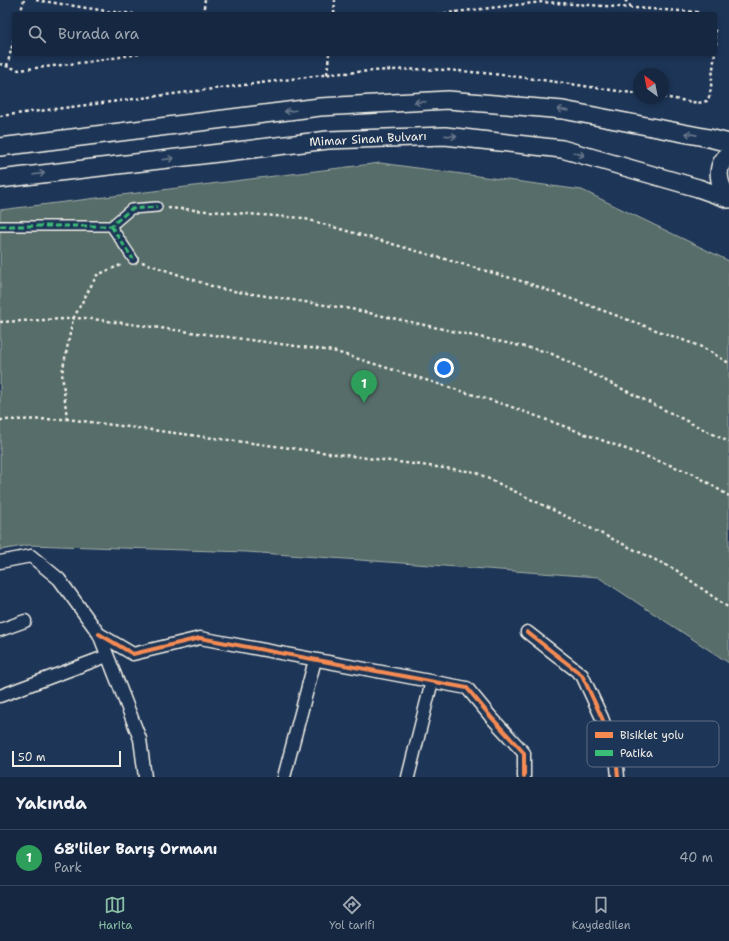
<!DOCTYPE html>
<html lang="tr">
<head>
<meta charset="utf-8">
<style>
	body { margin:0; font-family:"Shantell Sans",sans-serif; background:#1f3048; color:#f1f3f6 }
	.compass { position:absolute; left:633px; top:68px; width:36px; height:36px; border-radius:50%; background:#162841; box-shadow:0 2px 6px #0003; rotate:328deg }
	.scale { position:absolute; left:12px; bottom:10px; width:109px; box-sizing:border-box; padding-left:4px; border:2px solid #f4f1e8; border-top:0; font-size:11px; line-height:14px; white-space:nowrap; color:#f4f1e8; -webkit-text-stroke:3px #1d3557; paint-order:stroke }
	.you { position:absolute; left:444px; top:368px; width:14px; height:14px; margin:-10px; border:3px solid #fff; border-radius:50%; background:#1a73e8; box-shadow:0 0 0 6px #1a73e833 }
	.badge { display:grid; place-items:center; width:26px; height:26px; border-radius:50%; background:#8abfa5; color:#fff; font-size:13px; font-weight:700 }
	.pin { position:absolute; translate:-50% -33px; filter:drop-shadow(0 1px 2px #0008) }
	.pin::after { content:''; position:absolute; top:21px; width:14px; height:12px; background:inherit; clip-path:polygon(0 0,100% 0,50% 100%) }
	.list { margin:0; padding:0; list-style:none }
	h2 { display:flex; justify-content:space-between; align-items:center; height:52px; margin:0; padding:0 16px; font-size:17px }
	h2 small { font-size:13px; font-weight:400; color:#9ea6b1 }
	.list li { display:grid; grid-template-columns:26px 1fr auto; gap:12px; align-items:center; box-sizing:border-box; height:56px; padding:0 16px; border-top:1px solid #35445a }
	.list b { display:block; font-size:15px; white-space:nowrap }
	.list p { margin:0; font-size:13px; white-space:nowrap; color:#9ea6b1 }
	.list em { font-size:13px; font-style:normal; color:#9ea6b1 }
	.icon { flex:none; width:22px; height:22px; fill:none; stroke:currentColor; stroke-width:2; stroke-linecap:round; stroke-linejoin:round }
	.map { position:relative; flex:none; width:729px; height:777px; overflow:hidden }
	.search { position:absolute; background:#162841; box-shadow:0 2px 6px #0003; left:12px; right:12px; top:12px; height:44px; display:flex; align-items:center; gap:10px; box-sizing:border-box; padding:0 14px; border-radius:4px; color:#9ea6b1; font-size:15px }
	.sheet { height:108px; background:#162841 }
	nav { display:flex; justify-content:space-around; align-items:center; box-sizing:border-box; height:56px; border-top:1px solid #35445a; background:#162841; font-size:11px; color:#9ea6b1 }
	nav a { display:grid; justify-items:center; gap:2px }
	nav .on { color:#8abfa5 }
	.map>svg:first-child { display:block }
	.green { fill:#566d69; stroke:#a5afa8 }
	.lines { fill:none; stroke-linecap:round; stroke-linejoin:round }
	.pedestrian-casing { stroke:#f4f1e8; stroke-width:12 }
	.minor-casing { stroke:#f4f1e8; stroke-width:15 }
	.secondary-casing { stroke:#f4f1e8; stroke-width:20 }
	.path { stroke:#f4f1e8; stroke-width:2.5; stroke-dasharray:3 3; stroke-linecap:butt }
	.pedestrian { stroke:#1d3557; stroke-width:9 }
	.minor { stroke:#1d3557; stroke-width:12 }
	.secondary { stroke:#1d3557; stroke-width:17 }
	.quiet { stroke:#3abd76; stroke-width:3; stroke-dasharray:6 3; stroke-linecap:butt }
	.cycleway-casing { stroke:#1d3557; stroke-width:6 }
	.cycleway { stroke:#f68b52; stroke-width:4 }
	.oneway { stroke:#68778a }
	.labels { text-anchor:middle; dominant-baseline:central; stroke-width:3; stroke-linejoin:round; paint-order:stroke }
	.street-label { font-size:12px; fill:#f4f1e8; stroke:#1d3557 }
	.key { fill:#1d3557; stroke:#5e6d82; stroke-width:1 }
	.key-label { font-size:11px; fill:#f4f1e8 }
</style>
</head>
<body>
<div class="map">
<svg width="729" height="777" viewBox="0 0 729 777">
	<rect width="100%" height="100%" fill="#1d3557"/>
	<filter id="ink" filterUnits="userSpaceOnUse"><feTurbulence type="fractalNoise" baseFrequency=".025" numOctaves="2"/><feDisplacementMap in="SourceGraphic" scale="8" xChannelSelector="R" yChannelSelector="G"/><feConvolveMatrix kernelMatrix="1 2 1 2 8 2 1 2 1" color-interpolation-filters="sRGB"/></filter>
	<g filter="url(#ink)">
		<path class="green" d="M380,163L582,190L729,261V663L598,577L247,552L29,545L0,550V210Z"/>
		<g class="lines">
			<g class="pedestrian-casing">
				<path id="pedestrian" d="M0,226H111L131,209L157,207
					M111,226L133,259"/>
			</g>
			<g class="minor-casing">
				<path id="minor" d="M0,562L31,556L59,579L99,634L140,739L145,777
					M0,630L25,621
					M527,632L582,675L602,718L616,756L618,777
					M99,634L133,654L200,638L467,688L491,717L524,753V777
					M0,696L107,656
					M284,777L315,660
					M408,777L432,681"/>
			</g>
			<g class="secondary-casing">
				<path id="secondary" d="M0,147L320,107L448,100L563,110L709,138L729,143
					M729,154C714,166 718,185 729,198
					M0,179L328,140L445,136L562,149L698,188L729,199"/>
			</g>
			<path class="path" d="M36,0L106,11L134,14
				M625,0L631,7
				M20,14L24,0
				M203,14L205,0
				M334,14L335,0
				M438,14L542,2L697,12L701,14
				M0,64L19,70L87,62L139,54
				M7,66L14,39
				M327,74L329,54
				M663,97L698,103L707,101L710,95L716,43L715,28
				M0,116L331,74C369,71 408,68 446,70C511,74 575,85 639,94
				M168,208L302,218L528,283L702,347L729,363
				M142,262L220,289L351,309L548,352L729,442
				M0,322L85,318L333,351L509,406L694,474L729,496
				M67,419L62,373L73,319L97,275L123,264
				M0,420L67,419L475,472L676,570L729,608"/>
			<use href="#pedestrian" class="pedestrian"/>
			<use href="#minor" class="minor"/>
			<use href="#secondary" class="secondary"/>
			<path class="quiet" d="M0,226H111L131,209L157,207
				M111,226L133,259"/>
			<g class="cycleway-casing">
				<path id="cycleway" d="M527,632L582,675L602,718L616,756L618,777
					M99,634L133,654L200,638L467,688L491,717L524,753V777"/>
			</g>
			<use href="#cycleway" class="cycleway"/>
		</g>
		<defs><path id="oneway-shaft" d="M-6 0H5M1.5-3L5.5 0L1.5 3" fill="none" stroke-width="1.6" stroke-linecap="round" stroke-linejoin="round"/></defs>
		<g class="oneway">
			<use href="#oneway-shaft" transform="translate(420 102) rotate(177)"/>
			<use href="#oneway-shaft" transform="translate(563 110) rotate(-172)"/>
			<use href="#oneway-shaft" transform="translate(290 111) rotate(173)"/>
			<use href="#oneway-shaft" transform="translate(691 134) rotate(-169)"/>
			<use href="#oneway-shaft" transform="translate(451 136) rotate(6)"/>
			<use href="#oneway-shaft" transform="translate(579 154) rotate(16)"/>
			<use href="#oneway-shaft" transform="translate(168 159) rotate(-7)"/>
			<use href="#oneway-shaft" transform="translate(39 174) rotate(-8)"/>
		</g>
	</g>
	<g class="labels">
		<g class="street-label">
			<text transform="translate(368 139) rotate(-3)">Mimar Sinan Bulvarı</text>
		</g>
	</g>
	<rect x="587" y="721" width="132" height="46" rx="6" class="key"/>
	<rect x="595" y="732" width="18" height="6" fill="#f68b52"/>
	<rect x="595" y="750" width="18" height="6" fill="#3abd76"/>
	<g class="key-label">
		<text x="620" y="739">Bisiklet yolu</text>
		<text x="620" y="757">Patika</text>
	</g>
</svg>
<svg class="compass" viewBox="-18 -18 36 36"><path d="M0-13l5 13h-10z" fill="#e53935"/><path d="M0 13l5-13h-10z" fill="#9ea6b1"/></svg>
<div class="scale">50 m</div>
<div class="you"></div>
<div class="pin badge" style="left:364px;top:403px;background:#2e9e5b">1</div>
<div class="search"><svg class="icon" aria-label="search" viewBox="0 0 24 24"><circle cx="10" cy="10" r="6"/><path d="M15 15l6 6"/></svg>Burada ara</div>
</div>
<section class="sheet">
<h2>Yakında<small></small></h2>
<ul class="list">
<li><span class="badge" style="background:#2e9e5b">1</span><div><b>68'liler Barış Ormanı</b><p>Park</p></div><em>40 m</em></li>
</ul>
</section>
<nav>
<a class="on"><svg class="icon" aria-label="map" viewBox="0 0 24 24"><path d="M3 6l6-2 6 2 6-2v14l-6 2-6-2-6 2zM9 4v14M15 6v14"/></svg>Harita</a>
<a><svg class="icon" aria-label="directions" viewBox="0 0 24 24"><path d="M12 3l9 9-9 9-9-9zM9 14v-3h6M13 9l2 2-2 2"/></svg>Yol tarifi</a>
<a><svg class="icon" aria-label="saved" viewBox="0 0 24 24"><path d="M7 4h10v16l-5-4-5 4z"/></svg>Kaydedilen</a>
</nav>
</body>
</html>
